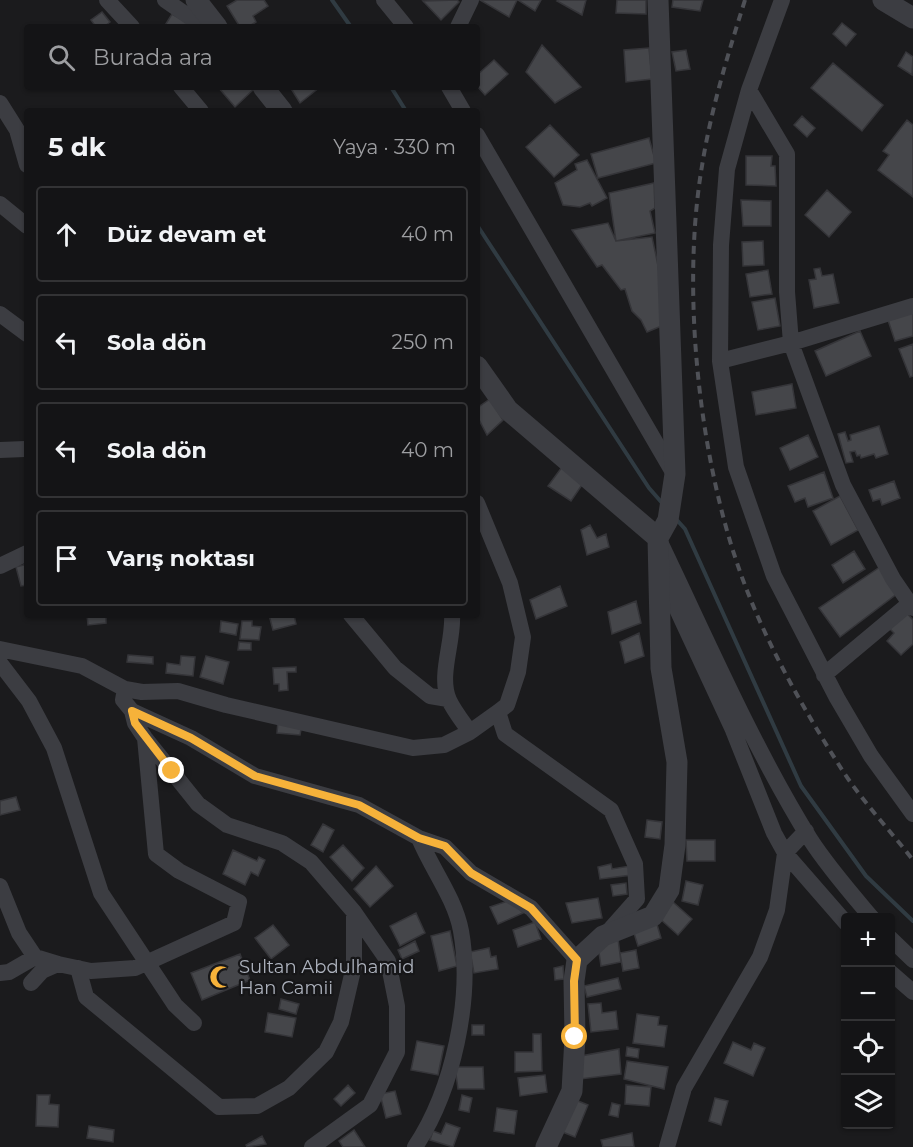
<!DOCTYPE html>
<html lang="tr">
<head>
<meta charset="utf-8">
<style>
	body { margin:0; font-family:Montserrat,sans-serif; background:#212123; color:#f1f3f6 }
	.controls { position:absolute; right:18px; bottom:18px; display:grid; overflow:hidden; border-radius:6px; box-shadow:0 2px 4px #0004 }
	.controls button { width:54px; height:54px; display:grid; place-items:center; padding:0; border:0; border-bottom:2px solid #333335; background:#141416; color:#f1f3f6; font:30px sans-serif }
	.stop { position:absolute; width:18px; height:18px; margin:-14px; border:4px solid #f6b23a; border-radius:50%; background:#fff }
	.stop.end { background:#f6b23a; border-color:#fff; box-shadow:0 2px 6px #0008 }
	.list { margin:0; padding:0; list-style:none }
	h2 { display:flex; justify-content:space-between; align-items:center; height:78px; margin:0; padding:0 24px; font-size:26px }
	h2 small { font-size:20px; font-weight:400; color:#9d9ea1 }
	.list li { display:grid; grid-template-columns:39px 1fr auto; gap:18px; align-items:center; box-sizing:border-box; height:96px; margin:0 12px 12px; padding:0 12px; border:2px solid #333335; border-radius:6px }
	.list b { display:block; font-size:22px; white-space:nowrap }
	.list em { font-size:20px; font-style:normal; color:#9d9ea1 }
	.icon { flex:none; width:33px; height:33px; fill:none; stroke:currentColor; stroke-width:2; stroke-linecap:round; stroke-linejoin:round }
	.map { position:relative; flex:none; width:913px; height:1147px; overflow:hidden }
	.search { position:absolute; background:#141416; box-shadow:0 2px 4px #0004; left:24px; top:24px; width:456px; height:66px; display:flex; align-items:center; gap:15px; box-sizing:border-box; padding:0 21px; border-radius:6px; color:#9d9ea1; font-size:22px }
	.panel { position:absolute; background:#141416; box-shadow:0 2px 4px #0004; left:24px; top:108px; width:456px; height:510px; border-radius:6px }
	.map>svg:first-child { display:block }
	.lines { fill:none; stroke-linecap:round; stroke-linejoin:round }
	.stream { stroke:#303b42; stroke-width:4 }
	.building { fill:#45464a; stroke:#353539; stroke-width:1.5 }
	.minor { stroke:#3c3d42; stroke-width:16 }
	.tertiary { stroke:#3c3d42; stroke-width:21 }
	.rail { stroke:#4f5157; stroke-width:4; stroke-dasharray:8 6; stroke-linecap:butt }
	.route { stroke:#f6b23a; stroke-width:8 }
	.labels { text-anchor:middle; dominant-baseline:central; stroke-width:4.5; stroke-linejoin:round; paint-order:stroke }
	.poi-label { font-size:18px; fill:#adb2bd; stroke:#161618; text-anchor:start }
</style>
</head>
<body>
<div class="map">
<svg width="913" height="1147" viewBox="0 0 913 1147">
	<rect width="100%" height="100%" fill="#1b1b1d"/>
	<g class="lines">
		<path class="stream" d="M332,0L351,27
			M391,87L406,111
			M477,225L649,488L663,504
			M676,519L685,529L801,786L866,876L913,921"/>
	</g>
	<path class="building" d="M237,0H264L268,6L253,16L256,22L248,27H240L227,6Z
		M457,0L459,2L441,20L423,1Z
		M480,0H517L509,17Z
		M518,0H541L535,11Z
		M559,0H586L582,15L557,1Z
		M617,0H646V14L616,13Z
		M673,0H703L700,11L672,7Z
		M102,12L110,22L104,27H96L91,20Z
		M172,14L195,27H164Z
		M842,23L856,34L846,46L833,34Z
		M542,45L581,87L555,103L526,72Z
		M649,48L652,79L626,82L624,50Z
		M686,50L690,69L676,71L672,52Z
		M906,52L913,57L912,75L898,66Z
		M494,60L508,74L485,95L477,86V75Z
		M833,63L883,105L862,131L811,88Z
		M218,87H255V88L235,107Z
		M290,87H320L300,103Z
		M802,116L815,128L807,137L794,125Z
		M907,120L913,125V197L878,170L889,155L883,151Z
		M550,125L579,155L554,177L526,147Z
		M649,138L656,163L598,178L591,154Z
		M746,156H772L771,166H775L776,186L746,185Z
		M587,160L607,198L592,206L590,203L580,207L563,205L555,183L577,170L575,164Z
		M654,183L655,208L650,211L655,233L616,241L609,193Z
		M827,190L851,212L829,237L805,215Z
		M741,200L771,201V226H743Z
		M608,223L616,241L652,237L659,270L664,325L647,332L641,320L632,311L625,289L621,290L602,265L597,267L572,230Z
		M763,241L764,265L743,266L742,242Z
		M820,268L822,276L833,274L839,303L814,308L809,280L816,279L814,269Z
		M768,270L772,294L750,297L746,274Z
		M775,298L780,326L758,330L752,302Z
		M913,307V336L895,341L888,320Z
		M860,331L871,356L826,376L815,351Z
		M913,344V376L910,377L899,349Z
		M792,384L796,408L756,415L752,392Z
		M490,399L503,420L487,435L477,416V408Z
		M879,426L888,454L876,458L874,454L861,458L860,455L857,456L855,451L850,452L853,462L846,463L838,434L845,432L848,441L851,440L850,435Z
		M808,435L818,457L790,470L780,448Z
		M562,467L584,482L571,501L548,486Z
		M824,472L833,498L808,507L805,498L795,502L788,486Z
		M894,481L900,498L882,505L880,499L873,501L869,490Z
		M840,496L858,530L831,545L813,511Z
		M590,525L597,538L606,534L609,547L587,555L581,530Z
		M854,551L865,569L843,583L832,565Z
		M27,564V585L21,586L16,567Z
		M880,567L898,593L840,637L819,608Z
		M560,586L567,606L536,619L530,600Z
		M636,601L641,623L612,634L608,612Z
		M906,612L913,620V644L901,655L887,641L894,633L887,626Z
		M87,615H106V623L88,625Z
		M269,615H294L296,624L273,630Z
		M221,621L238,624L236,635L220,632Z
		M242,621H252V626L261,627L259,640L240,639Z
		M639,633L644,656L625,663L620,642Z
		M239,642L251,643V650H238Z
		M128,655L153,657V664L127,662Z
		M181,656L195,657L193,676L166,673L167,663L180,665Z
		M206,656L229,662L223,684L200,677Z
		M296,667V672H287L288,690L279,691V684H274L273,668Z
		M278,721L302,724L300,735L277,733Z
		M16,797L20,810L0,815V801Z
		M647,820L662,822L660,839L645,837Z
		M323,824L334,830L323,852L311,845Z
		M686,840H715V861H687Z
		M343,845L364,868L352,881L330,857Z
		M233,850L257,861L259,857L265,860L258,876L251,872L245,885L223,874Z
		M611,864L612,869L630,866L632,875L600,879L598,867Z
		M376,866L393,886L370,907L354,889Z
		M686,881L703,885L698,905L682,901Z
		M626,883L627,894L613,896L611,885Z
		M598,898L602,918L572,923L566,903Z
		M511,900L523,913L498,924L490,907Z
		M673,902L692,919L678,935L659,918Z
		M416,913L425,933L400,946L390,926Z
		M656,921L661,938L638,946L633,930Z
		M535,922L541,939L518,947L513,930Z
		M273,925L289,945L271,959L255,938Z
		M450,931L457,966L439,971L431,936Z
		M618,939L621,962L601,966L598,946Z
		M415,941L419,951L402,959L398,950Z
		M489,948L491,957L496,956L498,969L474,973L470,952Z
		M636,950L639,968L623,971L620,953Z
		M240,954L250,980L202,1000L191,973Z
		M563,966L564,979L555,980L554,968Z
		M618,978L621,989L587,997L584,986Z
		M281,999L299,1004L296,1014L279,1009Z
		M601,1003L602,1013L616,1011L618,1029L591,1032L588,1004Z
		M268,1013L296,1018L292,1037L265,1032Z
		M637,1014L659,1017L658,1025L667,1026L664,1047L633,1043Z
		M472,1025H484V1035H472Z
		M533,1034H541L542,1071L515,1072V1052H533Z
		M417,1041L444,1046L438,1075L411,1070Z
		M733,1042L751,1050L754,1043L765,1048L753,1076L724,1063Z
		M627,1047L639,1049L638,1058L626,1056Z
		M619,1049L621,1074L580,1079L581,1056Z
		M627,1061L668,1067L664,1089L624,1079Z
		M455,1067H483L484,1089H458Z
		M545,1075L547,1092L520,1096L518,1078Z
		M348,1085L355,1093L341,1106L334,1099Z
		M626,1085L651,1087L649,1106L625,1104Z
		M395,1091L401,1114L386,1118L380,1094Z
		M37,1095H50L49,1104L59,1105L58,1127L36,1126Z
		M462,1095L472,1098L469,1112L459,1110Z
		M715,1098L728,1101L721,1125L709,1121Z
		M573,1099L588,1105L575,1137L560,1131Z
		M612,1103L620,1105L618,1117L609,1115Z
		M497,1108L517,1111L514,1134L494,1131Z
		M446,1123L460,1128L453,1147L430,1140L433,1131L441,1134Z
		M89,1126L114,1130L113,1142L87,1138Z
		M354,1130L365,1147H343L339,1141Z
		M632,1133L634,1147H603L601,1140Z
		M262,1136L266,1144L247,1147L246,1145Z"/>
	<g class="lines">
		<path class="minor" d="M107,0L132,27
			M165,0L204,27
			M384,0L406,27
			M458,27L471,0
			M181,87L201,111
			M449,87L463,111
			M749,90L782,0
			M0,103L17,130L27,165
			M477,135L674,474
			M0,204L27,226
			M0,314L27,334
			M720,361L791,343L913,306
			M0,450L25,449
			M660,542C707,640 753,747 810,839C828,867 850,892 872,918
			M0,566L27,553
			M664,572L667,588L733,730L774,833L785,853L846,923
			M913,608L893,579L843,485L791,343L787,292V154L749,90L727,169L721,245L720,361L736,467L774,576L837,698L871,756L913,814
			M351,615L395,668L430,696L448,699
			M452,615C454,641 438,676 449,700C454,711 463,722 470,732
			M0,649L82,666L125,689L123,700L132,711L191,738L255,776L359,805L419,838L445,847L471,873L531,908L577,960
			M0,663L29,701L54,748L101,893L175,1005L194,1023
			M824,675L909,604
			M125,689L142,692L178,691L226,705L413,748L444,745L470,732L498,712L507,705L518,672L523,637L510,583L477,503
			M132,711L135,723L145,738L198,804L227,825L282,843L311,862L354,912L388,961L397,1006V1052L370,1105L312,1147
			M498,712L505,734L611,810L635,864L637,899L606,934
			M0,886L19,933L35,957L58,964
			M890,938L913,960
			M78,968L86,997L219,1107L257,1106L289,1088L326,1052L341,1022L354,966V912
			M890,972L913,992
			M0,973L9,972L35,957
			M31,983L42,971L58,964L91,971L135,968L234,923L239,902L179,871L156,854L145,738
			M415,1147C453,1090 473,998 461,931C455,898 431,868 419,838
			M667,1147L684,1088L760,957L777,910L785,853L806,831"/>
		<path class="tertiary" d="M196,0L217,27
			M883,0L913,18
			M263,87L282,111
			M477,366L508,410L658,538
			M546,1147L572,1091L575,1037L574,981L577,960L603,936L653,916L669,890L675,845L677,762L661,668L658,538L668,520L675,474L658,0"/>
		<path class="rail" d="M745,0C728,54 711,109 702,166C680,295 700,476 750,598C773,655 806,713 839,765C860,799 889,829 913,860"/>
	</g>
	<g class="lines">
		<path class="route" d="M172,771L135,723L132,711L191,738L255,776L359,805L419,838L445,846L471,873L531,908L577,960L574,981L575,1037"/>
	</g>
	<defs>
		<g id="mosque-bare" transform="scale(1.8)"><path d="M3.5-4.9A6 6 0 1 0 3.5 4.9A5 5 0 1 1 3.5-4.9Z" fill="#f6b23a" stroke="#161618" stroke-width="2.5" paint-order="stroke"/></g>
	</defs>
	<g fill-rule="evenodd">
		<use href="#mosque-bare" x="221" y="977"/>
	</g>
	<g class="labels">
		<g class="poi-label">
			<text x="239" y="967">Sultan Abdulhamid<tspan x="239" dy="21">Han Camii</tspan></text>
		</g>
	</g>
</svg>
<div class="controls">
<button>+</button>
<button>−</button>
<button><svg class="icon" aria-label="locate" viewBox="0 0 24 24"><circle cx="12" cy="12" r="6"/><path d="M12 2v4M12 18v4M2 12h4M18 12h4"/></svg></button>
<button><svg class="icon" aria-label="layers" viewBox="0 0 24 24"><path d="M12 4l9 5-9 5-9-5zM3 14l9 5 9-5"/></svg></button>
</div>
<div class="stop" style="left:575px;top:1037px"></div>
<div class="stop end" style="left:172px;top:771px"></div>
<div class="search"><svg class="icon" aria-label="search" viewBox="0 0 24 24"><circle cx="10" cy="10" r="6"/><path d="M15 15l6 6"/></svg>Burada ara</div>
<section class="panel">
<h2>5 dk<small>Yaya · 330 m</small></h2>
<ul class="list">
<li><svg class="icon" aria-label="ahead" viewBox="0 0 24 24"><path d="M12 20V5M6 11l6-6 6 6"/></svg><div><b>Düz devam et</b></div><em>40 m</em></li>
<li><svg class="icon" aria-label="left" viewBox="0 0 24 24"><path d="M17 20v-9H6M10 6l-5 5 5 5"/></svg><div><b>Sola dön</b></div><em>250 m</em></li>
<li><svg class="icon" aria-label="left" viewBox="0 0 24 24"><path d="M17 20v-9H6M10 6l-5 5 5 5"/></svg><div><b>Sola dön</b></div><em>40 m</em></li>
<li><svg class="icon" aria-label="arrive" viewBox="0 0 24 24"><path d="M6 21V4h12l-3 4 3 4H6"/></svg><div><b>Varış noktası</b></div></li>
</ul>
</section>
</div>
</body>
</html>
